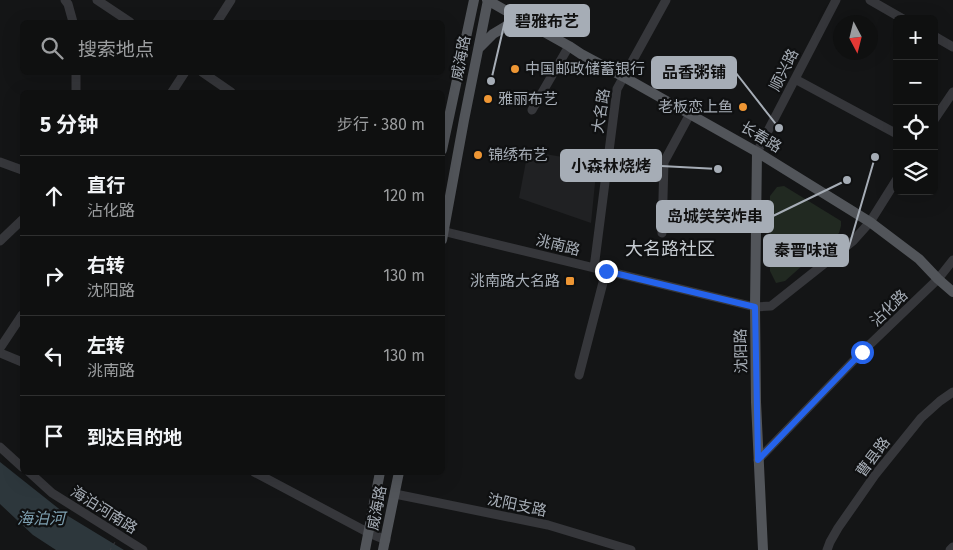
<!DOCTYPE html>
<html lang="zh">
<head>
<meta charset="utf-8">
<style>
	body { margin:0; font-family:"Fira Sans","Noto Sans SC",sans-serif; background:#1d1e1e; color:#f1f3f6 }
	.controls { position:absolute; right:15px; top:15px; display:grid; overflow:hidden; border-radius:8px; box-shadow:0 5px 20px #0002 }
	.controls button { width:45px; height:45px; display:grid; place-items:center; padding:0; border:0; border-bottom:1px solid #2f3030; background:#0f1010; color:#f1f3f6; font:25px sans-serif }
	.compass { position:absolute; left:833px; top:15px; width:45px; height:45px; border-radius:50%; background:#0f1010; box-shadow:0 5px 20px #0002; rotate:173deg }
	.stop { position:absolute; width:15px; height:15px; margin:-11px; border:4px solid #2563eb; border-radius:50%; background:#fff }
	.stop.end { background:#2563eb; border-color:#fff; box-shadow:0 1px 5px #0008 }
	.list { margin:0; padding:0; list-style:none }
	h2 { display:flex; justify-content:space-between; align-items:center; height:65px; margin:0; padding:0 20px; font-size:21px }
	h2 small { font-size:16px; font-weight:400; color:#9b9d9f }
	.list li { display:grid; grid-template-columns:32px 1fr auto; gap:15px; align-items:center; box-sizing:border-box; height:80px; padding:0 20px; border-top:1px solid #2f3030 }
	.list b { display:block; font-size:19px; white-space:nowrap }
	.list p { margin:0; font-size:16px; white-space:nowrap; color:#9b9d9f }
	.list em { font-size:16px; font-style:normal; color:#9b9d9f }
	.icon { flex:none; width:28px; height:28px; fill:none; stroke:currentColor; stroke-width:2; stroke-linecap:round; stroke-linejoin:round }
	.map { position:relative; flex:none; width:953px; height:550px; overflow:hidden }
	.search { position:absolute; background:#0f1010; box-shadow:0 5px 20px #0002; left:20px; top:20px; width:425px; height:55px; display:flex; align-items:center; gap:12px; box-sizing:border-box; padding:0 18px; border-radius:8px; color:#9b9d9f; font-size:19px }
	.panel { position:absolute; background:#0f1010; box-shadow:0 5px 20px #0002; left:20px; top:90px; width:425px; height:385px; border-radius:8px }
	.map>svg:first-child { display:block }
	.built { fill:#202123 }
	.green { fill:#212921 }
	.water { fill:#2d373c }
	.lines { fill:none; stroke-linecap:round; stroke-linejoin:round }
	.path { stroke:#3c3e42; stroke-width:1; stroke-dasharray:2.5 4; stroke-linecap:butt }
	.minor { stroke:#36373b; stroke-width:9 }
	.major { stroke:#52555a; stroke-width:10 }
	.route { stroke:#2563eb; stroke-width:6 }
	.poi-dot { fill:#ee9634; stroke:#0f1011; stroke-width:2 }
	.labels { text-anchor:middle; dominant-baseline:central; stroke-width:4.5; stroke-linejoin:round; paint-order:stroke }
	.street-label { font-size:15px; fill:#a6adb6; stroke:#0f1011 }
	.poi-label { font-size:15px; fill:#a6adb6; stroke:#0f1011; text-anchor:start }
	.water-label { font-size:16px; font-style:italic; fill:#7ea0b1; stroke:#0f1011 }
	.quarter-label { font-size:18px; fill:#c7ccd2; stroke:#0f1011 }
	.leader { fill:none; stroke:#a6adb6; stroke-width:2 }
	.callout-dot { fill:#a6adb6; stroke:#0f1011; stroke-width:2 }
	.callout { fill:#a6adb6; stroke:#a6adb6; stroke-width:2 }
	.callout-label { font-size:16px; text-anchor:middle; font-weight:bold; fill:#111 }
</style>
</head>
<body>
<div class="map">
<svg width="953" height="550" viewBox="0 0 953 550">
	<rect width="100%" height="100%" fill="#141516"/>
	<path class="built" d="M528,151L597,163L591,223L519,198Z"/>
	<path class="green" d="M784,186L841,221V226L839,233L785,281L776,283L770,271V196L777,187Z"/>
	<path class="water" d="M0,462L68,516L124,550H56L33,535L0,504Z"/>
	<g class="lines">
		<path class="path" d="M110,550L115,542"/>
		<path class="minor" d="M65,0L68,4L73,22
			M97,0L130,22
			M870,0L903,19
			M217,22L231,0
			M934,36L953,47
			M202,72L231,92
			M795,79L897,134
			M76,92V72
			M172,92L185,72
			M532,110L569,46
			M934,120L953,92
			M757,152L836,0
			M0,162L22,170
			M442,231L755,307L771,306L853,241L870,222L897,179
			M662,233L664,162L690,114
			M0,241L22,220
			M594,268L617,89L666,0
			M0,348L22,315
			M0,353L22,362
			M579,375L606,271
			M0,447L22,467
			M758,460L862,352L938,279L953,260
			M29,472L52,493L143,550
			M254,472L369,533L386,540
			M395,494L548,525L631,550
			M827,550L830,542L838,528L875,475L921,418L940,401L953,392
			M950,550L953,547"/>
		<path class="major" d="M487,0L569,46L581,54L624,77L757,152L870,222L919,259L938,279L953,292
			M479,48L493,34L520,18
			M442,150L474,0
			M757,152L755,307L756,402L763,550
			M442,240L464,120L488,0
			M365,550L380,472
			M383,550L399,472"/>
	</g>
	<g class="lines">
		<path class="route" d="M606,271L755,307L758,460L862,352"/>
	</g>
	<g class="poi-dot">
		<circle cx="515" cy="69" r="5"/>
		<circle cx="488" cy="99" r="5"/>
		<circle cx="743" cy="107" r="5"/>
		<circle cx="478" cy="155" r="5"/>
		<rect x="565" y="276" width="10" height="10" rx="2.5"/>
	</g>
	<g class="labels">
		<g class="street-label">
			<text transform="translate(461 58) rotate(-79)">威海路</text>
			<text transform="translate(784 70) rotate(-63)">顺兴路</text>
			<text transform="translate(601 111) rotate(-81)">大名路</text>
			<text transform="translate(761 137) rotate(31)">长春路</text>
			<text transform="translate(558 245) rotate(14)">洮南路</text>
			<text transform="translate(889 308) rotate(-44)">沾化路</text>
			<text transform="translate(741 351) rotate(-91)">沈阳路</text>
			<text transform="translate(873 457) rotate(-53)">曹县路</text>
			<text transform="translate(517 505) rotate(12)">沈阳支路</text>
			<text transform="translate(377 508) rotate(-79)">威海路</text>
			<text transform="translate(104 510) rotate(32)">海泊河南路</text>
		</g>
		<g class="poi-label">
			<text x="525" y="69">中国邮政储蓄银行</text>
			<text x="498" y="99">雅丽布艺</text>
			<text x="733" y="107" text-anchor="end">老板恋上鱼</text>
			<text x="488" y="155">锦绣布艺</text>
			<text x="560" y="281" text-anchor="end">洮南路大名路</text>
		</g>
		<g class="water-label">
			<text x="41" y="518">海泊河</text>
		</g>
		<g class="quarter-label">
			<text x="670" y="249">大名路社区</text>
		</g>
	</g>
	<path class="leader" d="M491 81L505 21M779 128L736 73M718 169L661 166M847 180L773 216M875 157L848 250"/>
	<g class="callout-dot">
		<circle cx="491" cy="81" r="5"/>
		<circle cx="779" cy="128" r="5"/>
		<circle cx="718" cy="169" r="5"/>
		<circle cx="847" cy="180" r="5"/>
		<circle cx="875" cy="157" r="5"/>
	</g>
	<g class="callout">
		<rect x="505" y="5" width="84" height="31" rx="5"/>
		<rect x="652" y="57" width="84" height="31" rx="5"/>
		<rect x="561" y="150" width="100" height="31" rx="5"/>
		<rect x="657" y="201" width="116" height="31" rx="5"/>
		<rect x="764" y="235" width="84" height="31" rx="5"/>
	</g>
	<g class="callout-label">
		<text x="547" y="27">碧雅布艺</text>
		<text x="694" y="78">品香粥铺</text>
		<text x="611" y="172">小森林烧烤</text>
		<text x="715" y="222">岛城笑笑炸串</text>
		<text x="806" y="256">秦晋味道</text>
	</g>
</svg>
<div class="controls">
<button>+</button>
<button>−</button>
<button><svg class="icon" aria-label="locate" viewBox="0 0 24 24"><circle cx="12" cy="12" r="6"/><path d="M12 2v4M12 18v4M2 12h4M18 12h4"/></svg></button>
<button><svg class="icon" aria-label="layers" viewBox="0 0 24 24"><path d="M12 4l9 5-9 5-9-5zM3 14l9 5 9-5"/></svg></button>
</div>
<svg class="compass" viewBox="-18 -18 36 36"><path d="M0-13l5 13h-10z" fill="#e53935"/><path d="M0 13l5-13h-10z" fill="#9b9d9f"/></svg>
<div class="stop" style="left:862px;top:352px"></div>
<div class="stop end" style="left:606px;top:271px"></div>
<div class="search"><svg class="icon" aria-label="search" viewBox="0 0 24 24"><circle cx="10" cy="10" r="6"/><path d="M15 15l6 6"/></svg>搜索地点</div>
<section class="panel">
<h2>5 分钟<small>步行 · 380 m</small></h2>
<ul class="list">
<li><svg class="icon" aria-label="ahead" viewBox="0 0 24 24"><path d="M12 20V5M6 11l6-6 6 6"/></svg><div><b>直行</b><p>沾化路</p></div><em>120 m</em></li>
<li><svg class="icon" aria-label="right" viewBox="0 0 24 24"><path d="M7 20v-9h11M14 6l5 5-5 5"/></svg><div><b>右转</b><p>沈阳路</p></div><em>130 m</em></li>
<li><svg class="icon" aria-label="left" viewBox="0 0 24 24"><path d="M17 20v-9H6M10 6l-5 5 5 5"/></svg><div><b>左转</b><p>洮南路</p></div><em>130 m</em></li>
<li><svg class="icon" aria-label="arrive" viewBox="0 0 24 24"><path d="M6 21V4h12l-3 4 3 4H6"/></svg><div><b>到达目的地</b></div></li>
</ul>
</section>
</div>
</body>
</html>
